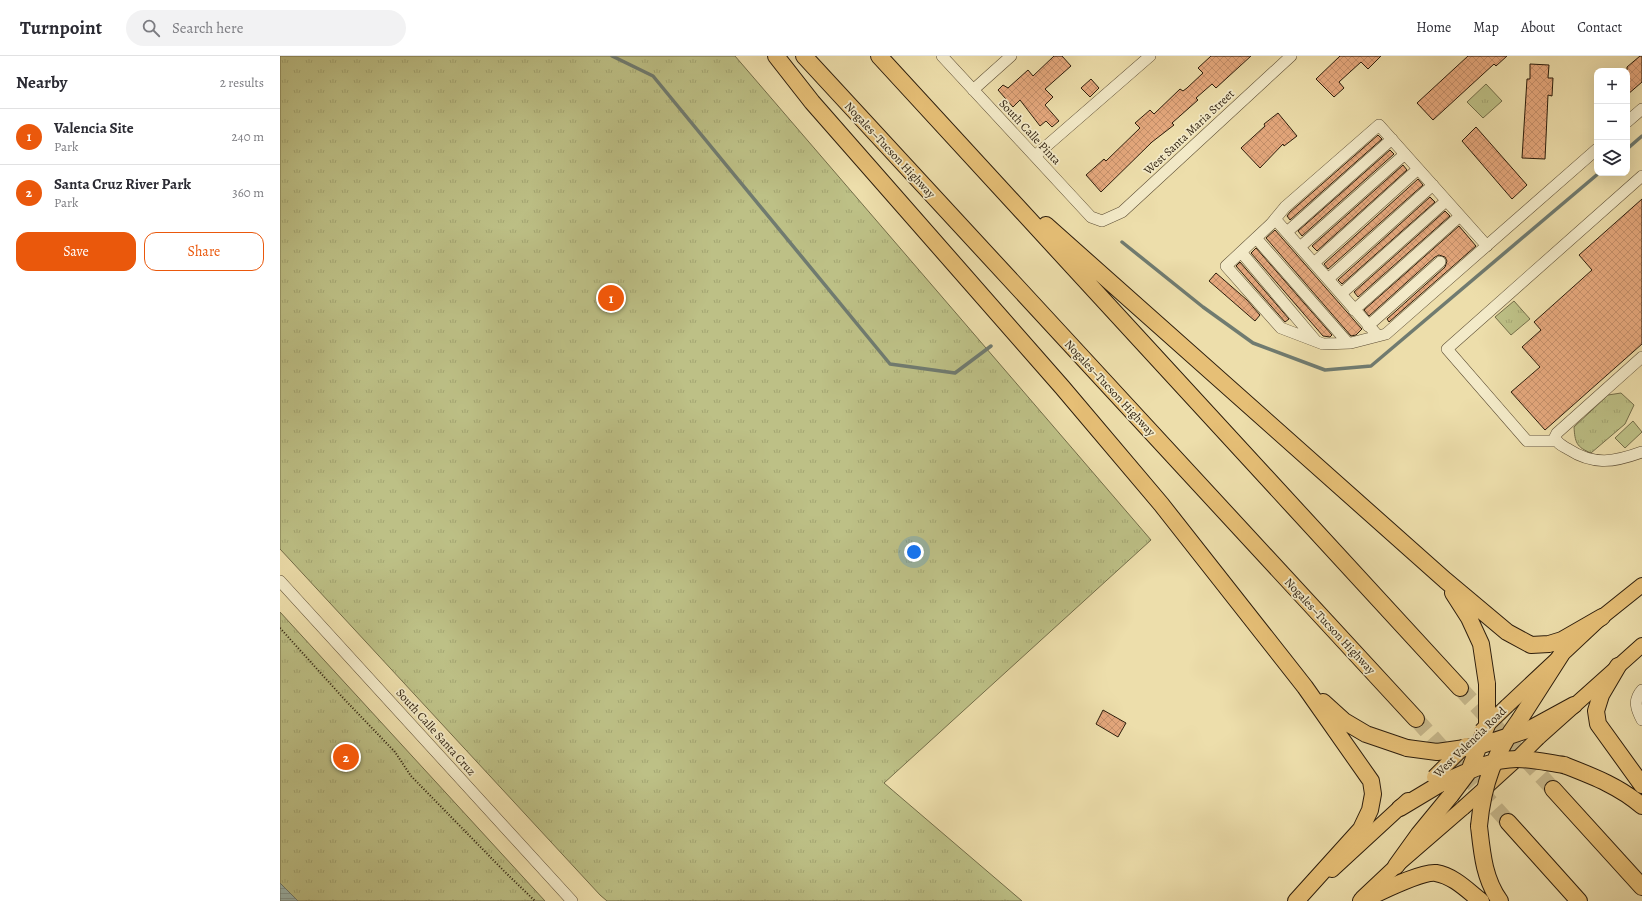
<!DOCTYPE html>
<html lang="en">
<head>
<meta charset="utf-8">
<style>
	body { margin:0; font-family:Alegreya,serif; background:#f2f2f3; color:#2b2b33 }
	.controls { position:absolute; right:12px; top:12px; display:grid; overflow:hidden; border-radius:8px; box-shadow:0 4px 16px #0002 }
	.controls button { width:36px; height:36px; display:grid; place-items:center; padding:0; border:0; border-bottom:1px solid #e1e1e2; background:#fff; color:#2b2b33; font:20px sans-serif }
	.you { position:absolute; left:634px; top:496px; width:14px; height:14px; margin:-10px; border:3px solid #fff; border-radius:50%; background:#1a73e8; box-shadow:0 0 0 6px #1a73e833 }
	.badge { display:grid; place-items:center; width:26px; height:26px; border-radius:50%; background:#ea580c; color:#fff; font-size:13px; font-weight:700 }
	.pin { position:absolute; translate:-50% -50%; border:2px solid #fff; box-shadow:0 1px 4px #0006 }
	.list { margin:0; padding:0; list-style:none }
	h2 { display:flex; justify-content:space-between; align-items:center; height:52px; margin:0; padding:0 16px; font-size:17px }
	h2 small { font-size:13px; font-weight:400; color:#7c7c81 }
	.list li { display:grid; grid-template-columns:26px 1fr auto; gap:12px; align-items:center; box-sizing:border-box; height:56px; padding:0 16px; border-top:1px solid #e1e1e2 }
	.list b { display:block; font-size:15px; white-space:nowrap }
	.list p { margin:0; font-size:13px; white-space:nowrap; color:#7c7c81 }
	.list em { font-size:13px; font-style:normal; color:#7c7c81 }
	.actions { display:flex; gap:8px; padding:12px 16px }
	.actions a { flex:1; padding:9px 0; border:1px solid #ea580c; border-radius:12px; text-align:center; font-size:14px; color:#ea580c }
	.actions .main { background:#ea580c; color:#fff }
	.icon { flex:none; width:22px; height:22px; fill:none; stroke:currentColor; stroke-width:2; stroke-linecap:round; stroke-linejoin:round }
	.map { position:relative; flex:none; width:1362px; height:845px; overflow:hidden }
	header { display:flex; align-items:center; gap:24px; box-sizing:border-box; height:56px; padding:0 20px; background:#fff; border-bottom:1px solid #e1e1e2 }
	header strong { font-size:19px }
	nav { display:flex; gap:22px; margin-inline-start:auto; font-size:14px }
	.search { width:280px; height:36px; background:#f2f2f3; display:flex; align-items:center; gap:10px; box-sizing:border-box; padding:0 14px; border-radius:22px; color:#7c7c81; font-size:15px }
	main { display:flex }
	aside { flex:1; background:#fff }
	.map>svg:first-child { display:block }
	.green { fill:#bdc086; stroke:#746e49 }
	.park { fill:url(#park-tufts); stroke:#746e49 }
	.water { fill:url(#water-rules); stroke:#707b70 }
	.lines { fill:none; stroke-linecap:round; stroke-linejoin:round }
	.stream { stroke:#707b70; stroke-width:3.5 }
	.building { fill:url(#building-cross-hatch); stroke:#2c1d0c }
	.highway-tunnel { stroke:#c6b78b; stroke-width:16; stroke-dasharray:16 8; stroke-linecap:butt }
	.minor-casing { stroke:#5c4d34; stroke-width:12 }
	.major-casing { stroke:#2c1d0c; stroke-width:16 }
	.highway-casing { stroke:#2c1d0c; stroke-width:18 }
	.path { stroke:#2c1d0c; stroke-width:2; stroke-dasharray:1 2; stroke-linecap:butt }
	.minor { stroke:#f3eac8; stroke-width:11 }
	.major { stroke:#e6bf76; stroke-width:14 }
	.highway { stroke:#e6bf76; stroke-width:16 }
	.major-bridge-casing { stroke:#2c1d0c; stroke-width:16; stroke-linecap:butt }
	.highway-bridge-casing { stroke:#2c1d0c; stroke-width:18; stroke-linecap:butt }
	.major-bridge { stroke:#e6bf76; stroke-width:14 }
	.highway-bridge { stroke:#e6bf76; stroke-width:16 }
	.labels { text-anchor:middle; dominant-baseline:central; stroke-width:3.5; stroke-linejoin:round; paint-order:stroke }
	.street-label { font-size:12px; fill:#2c1d0c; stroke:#f3eac8 }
</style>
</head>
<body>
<header>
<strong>Turnpoint</strong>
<div class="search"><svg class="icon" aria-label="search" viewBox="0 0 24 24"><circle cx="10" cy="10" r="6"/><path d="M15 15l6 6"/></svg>Search here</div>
<nav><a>Home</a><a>Map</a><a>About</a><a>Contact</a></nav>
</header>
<main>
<aside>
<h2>Nearby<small>2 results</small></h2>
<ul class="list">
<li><span class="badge">1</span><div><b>Valencia Site</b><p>Park</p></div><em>240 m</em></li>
<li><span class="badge">2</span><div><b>Santa Cruz River Park</b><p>Park</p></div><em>360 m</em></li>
</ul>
<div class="actions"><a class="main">Save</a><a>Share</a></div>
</aside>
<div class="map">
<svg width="1362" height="845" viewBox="0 0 1362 845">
	<defs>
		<pattern id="park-tufts" width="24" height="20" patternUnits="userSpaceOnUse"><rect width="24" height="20" fill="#bdc086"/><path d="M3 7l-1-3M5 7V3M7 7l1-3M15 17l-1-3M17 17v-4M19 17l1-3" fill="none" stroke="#a3a572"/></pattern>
		<pattern id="water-rules" width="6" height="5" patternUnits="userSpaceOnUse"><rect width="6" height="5" fill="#9dbab3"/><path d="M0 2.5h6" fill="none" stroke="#879f99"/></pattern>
		<pattern id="building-cross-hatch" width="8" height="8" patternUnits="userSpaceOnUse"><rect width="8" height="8" fill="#e5a87d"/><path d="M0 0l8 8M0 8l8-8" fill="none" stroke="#c5906b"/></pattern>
	</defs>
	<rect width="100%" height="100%" fill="#eddeab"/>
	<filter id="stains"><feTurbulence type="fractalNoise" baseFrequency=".005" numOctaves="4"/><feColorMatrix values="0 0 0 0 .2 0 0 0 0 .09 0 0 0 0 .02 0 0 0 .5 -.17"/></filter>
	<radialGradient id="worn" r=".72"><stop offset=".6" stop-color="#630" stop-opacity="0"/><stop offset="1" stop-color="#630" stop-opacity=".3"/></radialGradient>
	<path class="green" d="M1353,365L1362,376L1345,392L1335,382Z"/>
	<path class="park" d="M0,0H455L871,484L604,727L742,845H327L320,839L0,493Z
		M1206,28L1222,45L1203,62L1187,46Z
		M1234,245L1250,263L1231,279L1215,261Z
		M1341,337L1354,349L1345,368L1311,397C1296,391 1295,386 1294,371L1328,339Z
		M0,556L265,845H0Z"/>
	<path class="water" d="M0,827L18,845H0Z"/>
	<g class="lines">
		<path class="stream" d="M332,0L373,20L610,308L675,317L711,290
			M1347,93L1362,80
			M842,186L923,251L973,287L1045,314L1091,310L1319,117"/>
	</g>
	<path class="building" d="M774,0H782L791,10L765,33L773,41L765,49L779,65L772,71L766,65L760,70L740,44L733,51L718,34L723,29L728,32L748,14L753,20Z
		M931,0H971L936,32L932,28L916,42L918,44L892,67L894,69L872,86L821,136L806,119L824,103L826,105L860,72L855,67L870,54L874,58L900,33L903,35L907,32L923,17L918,12Z
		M1060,0H1101L1088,13L1081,6L1059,26L1064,32L1054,41L1036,23Z
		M1188,0H1227L1216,10L1214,8L1153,64L1137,47Z
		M1360,0H1362V26L1347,39V11Z
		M1250,8L1269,9L1268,22H1273L1272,40L1268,39L1265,103L1242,102L1247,23H1250Z
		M811,23L819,32L810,41L801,32Z
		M998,57L1017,80L1004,90L1003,88L980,112L961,92L985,70L984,68Z
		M1196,71L1247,129L1232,143L1182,85Z
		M1098,79L1102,83L1010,164L1007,160L1010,156Z
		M1110,94L1114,98L1022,180L1018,175Z
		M1123,109L1127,114L1037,195L1032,190Z
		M1138,123L1143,129L1048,213L1044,208Z
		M1150,141L1155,146L1062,228L1058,224Z
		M1362,143V288L1265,374L1231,336L1260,311L1242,291L1261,274L1254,266L1312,214L1299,199Z
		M1165,155L1170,160L1078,241L1074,236Z
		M1179,170L1196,190L1109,266L1107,263L1165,211L1167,205L1165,201L1159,199L1155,201L1089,260L1084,254Z
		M995,174L1081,272L1082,273L1076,279L1071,280L986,182Z
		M976,192L1052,279L1050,281L1043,280L971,197Z
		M960,206L1009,263L1005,266L956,210Z
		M936,217L967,244L980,259L975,265L929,225Z
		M823,654L846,667L838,681L816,668Z"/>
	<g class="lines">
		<path class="highway-tunnel" d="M1180,632L1273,733
			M1136,663L1228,766"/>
		<g class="minor-casing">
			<path id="minor" d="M662,0L811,161L822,165L842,156L1011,0
				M693,34L731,0
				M1347,66L1362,53
				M755,100L870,0
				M995,163L1098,280
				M1007,176L1112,83
				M976,182L1068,287
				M1207,190L1099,69L1005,151L991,168L946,210L1001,272L1043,288L1071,287L1106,278L1317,93
				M1020,191L1125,98
				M961,196L1036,285
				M1034,207L1138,113
				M1048,223L1153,129
				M1061,238L1166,145
				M1074,254L1180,160
				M1088,270L1160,206
				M1362,301L1277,377L1275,381C1277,388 1283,390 1288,393C1314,410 1335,406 1362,396
				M1276,385H1247L1167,293L1362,120
				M0,525L292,845
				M1362,634C1353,644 1356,653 1362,664"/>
		</g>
		<g class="major-casing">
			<path id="major" d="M1227,650L1322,561L1362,529
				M1258,682L1362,589
				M1204,733L1237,703
				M1052,814L1128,744
				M1082,842L1116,810L1183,752"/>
		</g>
		<g class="highway-casing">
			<path id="highway" d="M496,0L532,46L782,331L881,448L1025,631L1091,725L1093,738L1090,754L1081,773L1016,845
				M524,0L1136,663
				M599,0L1180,632
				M766,169L1165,524L1227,576L1251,589L1269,588L1282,584L1322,561
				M1173,537L1189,562L1201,588L1207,628
				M1338,610L1321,639L1316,655L1318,668L1362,729
				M1043,646L1064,665L1086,678L1127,692
				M1240,663L1281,599
				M1250,673L1294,649
				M1284,709C1312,720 1339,730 1362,750
				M1273,733L1362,831
				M1120,752L1160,728
				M1228,766L1299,845
				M1199,770C1202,797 1204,823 1220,845
				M1116,810L1139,778L1171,739
				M1081,845C1097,838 1141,815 1156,817C1174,820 1188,835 1201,845"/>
		</g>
		<path class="path" d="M0,572L65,644L115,696L131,720L225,816L255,845"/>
		<use href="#minor" class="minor"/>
		<use href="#major" class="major"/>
		<use href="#highway" class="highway"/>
		<g class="major-bridge-casing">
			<path id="major-bridge" d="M1201,675L1227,650
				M1237,703L1258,682
				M1154,721L1186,689
				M1183,752L1204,733"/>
		</g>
		<g class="highway-bridge-casing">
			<path id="highway-bridge" d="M1127,692L1157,696L1199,690L1250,673
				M1160,728C1184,717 1211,703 1237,703C1253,703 1269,707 1284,709
				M1171,739L1189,715L1207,669V628
				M1199,770C1203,727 1214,698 1240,663"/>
		</g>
		<use href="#major-bridge" class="major-bridge"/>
		<use href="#highway-bridge" class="highway-bridge"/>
	</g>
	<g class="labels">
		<g class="street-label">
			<text transform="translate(750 76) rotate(47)">South Calle Pinta</text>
			<text transform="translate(909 76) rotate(-43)">West Santa Maria Street</text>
			<text transform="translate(610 94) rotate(47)">Nogales–Tucson Highway</text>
			<text transform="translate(830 332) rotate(47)">Nogales–Tucson Highway</text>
			<text transform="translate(1050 570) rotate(47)">Nogales–Tucson Highway</text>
			<text transform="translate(156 676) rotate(48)">South Calle Santa Cruz</text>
			<text transform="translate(1190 686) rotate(-44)">West Valencia Road</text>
		</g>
	</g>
	<rect width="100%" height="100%" filter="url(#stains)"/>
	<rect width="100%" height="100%" fill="url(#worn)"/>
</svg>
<div class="controls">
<button>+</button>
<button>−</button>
<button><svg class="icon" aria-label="layers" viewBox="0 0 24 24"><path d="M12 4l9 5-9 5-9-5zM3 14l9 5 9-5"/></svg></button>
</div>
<div class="you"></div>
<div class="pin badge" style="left:331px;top:242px">1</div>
<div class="pin badge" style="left:66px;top:701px">2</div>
</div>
</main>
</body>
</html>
